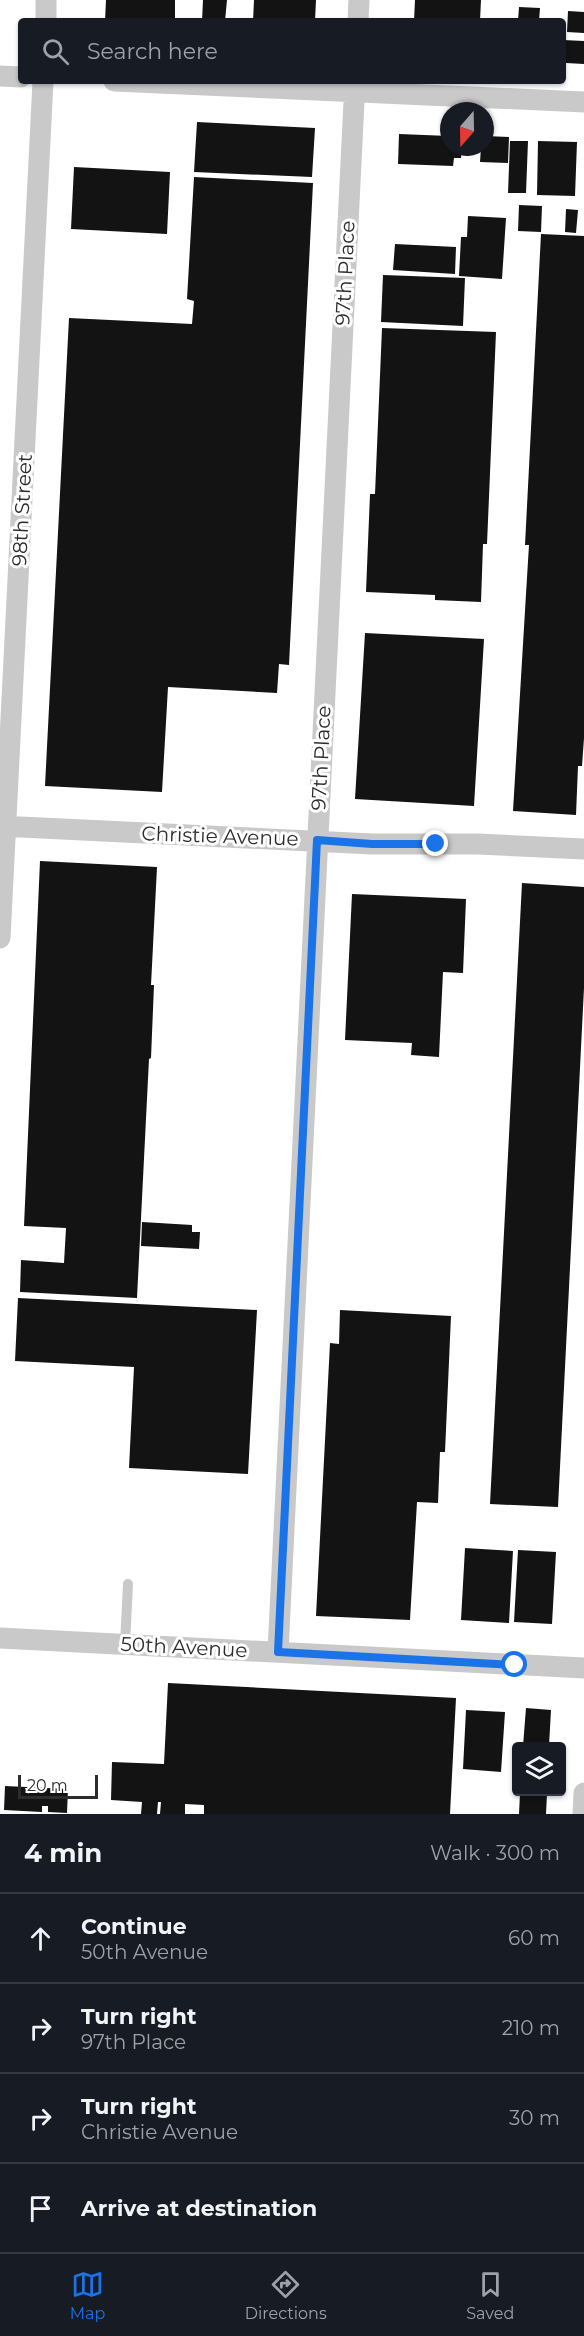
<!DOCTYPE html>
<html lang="en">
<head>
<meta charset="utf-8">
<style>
	body { margin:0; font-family:Montserrat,sans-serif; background:#242831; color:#f1f3f6 }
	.controls { position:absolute; right:18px; bottom:18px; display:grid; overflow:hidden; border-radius:6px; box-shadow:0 2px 4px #0004 }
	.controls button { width:54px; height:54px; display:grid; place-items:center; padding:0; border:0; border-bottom:2px solid #363941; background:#171b24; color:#f1f3f6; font:30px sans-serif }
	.compass { position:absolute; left:440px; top:102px; width:54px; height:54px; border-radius:50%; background:#171b24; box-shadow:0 2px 4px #0004; rotate:200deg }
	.scale { position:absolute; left:18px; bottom:15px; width:80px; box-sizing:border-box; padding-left:6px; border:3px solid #2c2c2c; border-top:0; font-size:16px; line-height:21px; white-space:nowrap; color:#2c2c2c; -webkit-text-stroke:4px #fff; paint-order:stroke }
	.stop { position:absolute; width:18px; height:18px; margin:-14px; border:4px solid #1a73e8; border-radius:50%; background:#fff }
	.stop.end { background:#1a73e8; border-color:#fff; box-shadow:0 2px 6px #0008 }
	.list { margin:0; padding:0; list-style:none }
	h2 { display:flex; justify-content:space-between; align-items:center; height:78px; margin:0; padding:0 24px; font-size:26px }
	h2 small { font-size:20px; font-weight:400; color:#9ea1a6 }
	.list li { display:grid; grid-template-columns:39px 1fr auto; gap:18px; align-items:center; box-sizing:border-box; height:90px; padding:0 24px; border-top:2px solid #363941 }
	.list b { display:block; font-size:22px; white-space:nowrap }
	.list p { margin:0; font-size:20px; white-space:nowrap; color:#9ea1a6 }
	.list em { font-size:20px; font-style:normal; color:#9ea1a6 }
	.icon { flex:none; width:33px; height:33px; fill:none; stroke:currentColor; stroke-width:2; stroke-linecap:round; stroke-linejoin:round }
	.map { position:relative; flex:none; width:584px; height:1814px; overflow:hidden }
	.search { position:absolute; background:#171b24; box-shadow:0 2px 4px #0004; left:18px; right:18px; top:18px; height:66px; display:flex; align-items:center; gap:15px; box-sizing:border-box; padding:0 21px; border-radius:6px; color:#9ea1a6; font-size:22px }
	.sheet { height:438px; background:#171b24 }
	nav { display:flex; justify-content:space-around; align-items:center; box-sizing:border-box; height:84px; border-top:2px solid #363941; background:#171b24; font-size:16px; color:#9ea1a6 }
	nav a { display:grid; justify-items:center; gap:3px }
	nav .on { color:#1a73e8 }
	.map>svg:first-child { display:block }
	.building { fill:#131313 }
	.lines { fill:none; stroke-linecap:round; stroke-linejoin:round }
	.service { stroke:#c9c9c9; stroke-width:10 }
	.minor { stroke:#c9c9c9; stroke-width:21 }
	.route { stroke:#1a73e8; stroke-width:8 }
	.labels { text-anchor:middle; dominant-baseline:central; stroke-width:6; stroke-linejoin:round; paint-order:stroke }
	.street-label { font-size:20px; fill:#2c2c2c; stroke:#fff }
</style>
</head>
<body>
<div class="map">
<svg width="584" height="1814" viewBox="0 0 584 1814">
	<rect width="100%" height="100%" fill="#fff"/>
	<path class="building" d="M106,0H175V21H105Z
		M203,0H227L225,21H202Z
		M254,0H316L315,21H253Z
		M415,0H481L480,21H414Z
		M519,7L540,8L539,21H518Z
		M568,11L584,12V33L567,32Z
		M563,40L584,41V64L566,63V59H563Z
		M197,122L315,128L312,177L194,172Z
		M399,134L449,136V147H462L461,158H454L453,166L398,164Z
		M485,136L509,137L508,163L480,162L481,147H485Z
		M510,141H528L526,193H508Z
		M538,141L577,142L575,196L537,195Z
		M74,167L170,172L167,234L71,229Z
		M194,177L313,183L289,665L279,664L277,693L168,687L162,792L45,786L69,318L192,324L194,301L187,299Z
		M519,205L542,206L541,232L518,231Z
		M566,209L578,210L576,233L565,232Z
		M468,216L506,218L502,279L459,276L461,237H467Z
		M541,234L584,236V738L582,766H578L576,815L513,811L526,594L529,545H525Z
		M395,244L456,247L455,274L393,270Z
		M383,275L465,278L463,326L381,322Z
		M382,328L496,332L487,544H483L481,602L435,600V595L366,592L370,494H375Z
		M365,633L484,639L474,806L355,799Z
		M40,861L157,867L151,985H154L151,1058L149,1059L137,1298L20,1292L21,1260L64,1263L66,1228L24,1226Z
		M522,883L584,887V988L558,1507L490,1504Z
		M352,894L466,899L463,973L443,972L439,1057L411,1055L412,1043L345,1040Z
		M142,1222L192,1225V1232H200L199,1249L141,1246Z
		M18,1298L257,1310L248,1474L129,1468L134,1367L15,1361Z
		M340,1310L451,1316L445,1452H440L438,1503L417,1502L410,1620L316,1616L330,1343L339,1344Z
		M465,1548L513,1551L509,1623L461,1620Z
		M518,1550L556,1552L552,1624L514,1622Z
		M168,1683L456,1698L450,1814H204V1805L185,1804V1814H160L161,1802H158L157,1814H141L142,1802L111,1800L112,1762L164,1764Z
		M526,1708L551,1710L549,1746H523Z
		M466,1710L505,1712L501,1772L463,1769Z
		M5,1786L68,1789L67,1813L48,1812V1806H42V1812L4,1810Z
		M520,1793L547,1794L546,1814H519Z"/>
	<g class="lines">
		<path class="service" d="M125,1644L128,1584"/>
		<path class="minor" d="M46,21V0
			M358,21L359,0
			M0,76L21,77
			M114,81L584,102
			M0,826L372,844H478L584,849
			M0,938L43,81
			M0,1638L584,1668
			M278,1652L355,81
			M583,1814L584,1793"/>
	</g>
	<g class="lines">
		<path class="route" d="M436,844H372L317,840L278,1652L515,1665"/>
	</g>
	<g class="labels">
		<g class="street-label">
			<text transform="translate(345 273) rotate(-87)">97th Place</text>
			<text transform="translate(22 510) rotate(-87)">98th Street</text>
			<text transform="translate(321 758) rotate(-87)">97th Place</text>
			<text transform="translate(220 836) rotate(2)">Christie Avenue</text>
			<text transform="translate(184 1647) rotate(3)">50th Avenue</text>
		</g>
	</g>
</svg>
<div class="controls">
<button><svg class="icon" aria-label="layers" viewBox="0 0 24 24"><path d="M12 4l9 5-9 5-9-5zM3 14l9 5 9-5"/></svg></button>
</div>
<svg class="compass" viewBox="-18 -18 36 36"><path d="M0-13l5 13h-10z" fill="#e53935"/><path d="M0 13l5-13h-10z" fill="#9ea1a6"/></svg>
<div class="scale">20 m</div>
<div class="stop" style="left:515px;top:1665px"></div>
<div class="stop end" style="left:436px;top:844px"></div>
<div class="search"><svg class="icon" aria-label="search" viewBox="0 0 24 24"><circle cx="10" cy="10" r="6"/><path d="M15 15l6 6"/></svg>Search here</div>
</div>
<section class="sheet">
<h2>4 min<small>Walk · 300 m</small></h2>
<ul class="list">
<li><svg class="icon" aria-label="ahead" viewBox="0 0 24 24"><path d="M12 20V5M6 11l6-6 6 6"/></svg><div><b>Continue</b><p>50th Avenue</p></div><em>60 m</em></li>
<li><svg class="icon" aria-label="right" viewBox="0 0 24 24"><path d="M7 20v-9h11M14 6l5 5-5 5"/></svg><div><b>Turn right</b><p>97th Place</p></div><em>210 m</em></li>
<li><svg class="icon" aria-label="right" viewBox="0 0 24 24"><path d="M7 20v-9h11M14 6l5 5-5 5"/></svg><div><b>Turn right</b><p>Christie Avenue</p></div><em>30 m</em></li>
<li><svg class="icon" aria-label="arrive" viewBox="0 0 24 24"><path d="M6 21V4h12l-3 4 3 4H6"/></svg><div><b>Arrive at destination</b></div></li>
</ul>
</section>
<nav>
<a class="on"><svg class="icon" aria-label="map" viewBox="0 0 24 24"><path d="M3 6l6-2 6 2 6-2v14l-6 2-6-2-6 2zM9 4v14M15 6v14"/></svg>Map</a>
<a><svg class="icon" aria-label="directions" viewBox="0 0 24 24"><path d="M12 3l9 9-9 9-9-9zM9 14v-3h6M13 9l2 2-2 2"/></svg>Directions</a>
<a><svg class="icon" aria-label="saved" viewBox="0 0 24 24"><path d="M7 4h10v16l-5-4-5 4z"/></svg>Saved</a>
</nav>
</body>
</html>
